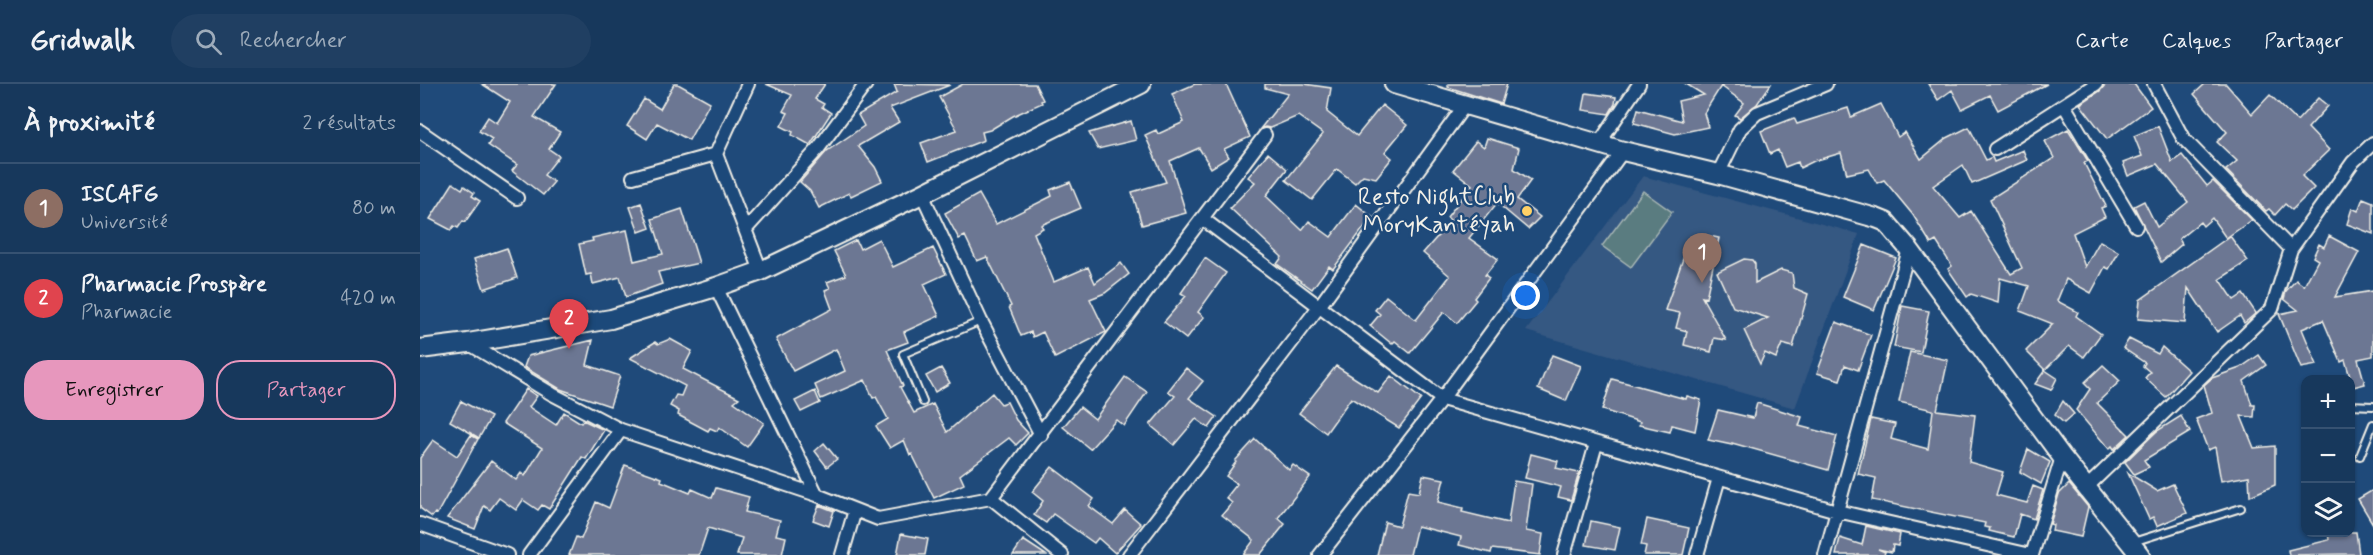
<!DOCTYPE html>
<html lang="fr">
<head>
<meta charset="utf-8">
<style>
	body { margin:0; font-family:Mynerve,sans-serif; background:#203f62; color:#f1f3f6 }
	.controls { position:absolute; right:18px; bottom:18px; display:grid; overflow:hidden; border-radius:12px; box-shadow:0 2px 4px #0004 }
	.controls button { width:54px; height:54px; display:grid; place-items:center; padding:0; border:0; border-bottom:2px solid #365272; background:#17385c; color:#f1f3f6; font:30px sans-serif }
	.you { position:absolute; left:1106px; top:212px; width:21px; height:21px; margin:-15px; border:4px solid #fff; border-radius:50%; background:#1a73e8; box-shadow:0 0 0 9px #1a73e833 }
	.badge { display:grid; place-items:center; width:39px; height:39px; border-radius:50%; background:#e797bd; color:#fff; font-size:20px; font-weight:700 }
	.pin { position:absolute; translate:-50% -50px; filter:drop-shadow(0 2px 3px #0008) }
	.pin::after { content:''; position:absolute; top:32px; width:21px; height:18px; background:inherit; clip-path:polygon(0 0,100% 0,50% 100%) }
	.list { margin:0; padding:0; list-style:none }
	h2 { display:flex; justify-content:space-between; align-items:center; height:78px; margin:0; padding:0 24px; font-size:26px }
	h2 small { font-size:20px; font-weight:400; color:#9eacbb }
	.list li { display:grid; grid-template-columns:39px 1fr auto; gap:18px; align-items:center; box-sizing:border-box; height:90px; padding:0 24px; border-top:2px solid #365272 }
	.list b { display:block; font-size:22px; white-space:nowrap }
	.list p { margin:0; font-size:20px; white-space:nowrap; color:#9eacbb }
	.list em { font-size:20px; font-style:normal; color:#9eacbb }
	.actions { display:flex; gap:12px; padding:18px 24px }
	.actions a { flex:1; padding:14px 0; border:2px solid #e797bd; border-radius:24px; text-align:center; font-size:21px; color:#e797bd }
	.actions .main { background:#e797bd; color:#111 }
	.icon { flex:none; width:33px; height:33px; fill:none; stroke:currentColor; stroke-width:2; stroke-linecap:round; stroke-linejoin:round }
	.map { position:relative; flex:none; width:1953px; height:471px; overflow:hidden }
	header { display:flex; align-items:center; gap:36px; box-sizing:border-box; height:84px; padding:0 30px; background:#17385c; border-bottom:2px solid #365272 }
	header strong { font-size:28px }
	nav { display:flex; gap:33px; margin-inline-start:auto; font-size:21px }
	.search { width:420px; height:54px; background:#203f62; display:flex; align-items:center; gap:15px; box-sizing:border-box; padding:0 21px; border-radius:33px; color:#9eacbb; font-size:22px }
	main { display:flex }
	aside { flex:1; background:#17385c }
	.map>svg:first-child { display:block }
	.built { fill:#365882 }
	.green { fill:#5a7b80; stroke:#a7b6b4; stroke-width:1.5 }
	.building { fill:#6c7793; stroke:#f4f1e8; stroke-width:1.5 }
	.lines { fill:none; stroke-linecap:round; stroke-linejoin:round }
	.lane-casing { stroke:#f4f1e8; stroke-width:10 }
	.street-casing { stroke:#f4f1e8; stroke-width:16 }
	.secondary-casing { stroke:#f4f1e8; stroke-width:22 }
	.lane { stroke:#1f4a7a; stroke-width:6 }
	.street { stroke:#1f4a7a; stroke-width:12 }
	.secondary { stroke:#1f4a7a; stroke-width:18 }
	.poi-dot { fill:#ffd166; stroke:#1f4a7a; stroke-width:2 }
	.labels { text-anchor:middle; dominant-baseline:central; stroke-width:5; stroke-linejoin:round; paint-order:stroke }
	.poi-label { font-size:24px; fill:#f4f1e8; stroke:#1f4a7a; text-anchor:end }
</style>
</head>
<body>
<header>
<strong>Gridwalk</strong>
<div class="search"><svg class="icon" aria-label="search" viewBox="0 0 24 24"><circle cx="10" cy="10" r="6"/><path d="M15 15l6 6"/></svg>Rechercher</div>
<nav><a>Carte</a><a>Calques</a><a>Partager</a></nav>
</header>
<main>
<aside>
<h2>À proximité<small>2 résultats</small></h2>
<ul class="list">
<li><span class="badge" style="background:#8d6e63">1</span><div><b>ISCAFG</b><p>Université</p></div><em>80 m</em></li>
<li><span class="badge" style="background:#e0444e">2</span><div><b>Pharmacie Prospère</b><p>Pharmacie</p></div><em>420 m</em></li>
</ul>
<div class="actions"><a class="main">Enregistrer</a><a>Partager</a></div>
</aside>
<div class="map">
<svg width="1953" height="471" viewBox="0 0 1953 471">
	<rect width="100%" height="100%" fill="#1f4a7a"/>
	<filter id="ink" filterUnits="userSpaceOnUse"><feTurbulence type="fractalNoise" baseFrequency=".0167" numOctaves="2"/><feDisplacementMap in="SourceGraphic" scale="12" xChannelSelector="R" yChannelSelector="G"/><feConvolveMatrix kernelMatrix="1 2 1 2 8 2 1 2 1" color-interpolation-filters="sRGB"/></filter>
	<g filter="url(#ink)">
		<path class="built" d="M1223,92L1439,150L1375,324L1106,247Z"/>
		<path class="green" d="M1223,107L1252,128L1211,183L1182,162Z"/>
		<path class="building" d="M62,0H136L114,33L140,48L129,65L139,72L124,91L134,98L123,111L92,87L97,81L68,61L72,55L59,47L68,33L77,39L90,18Z
			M254,0H258L290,18L269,56L237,39L227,55L207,42L224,15L240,25Z
			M346,0H405L395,15L404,20L402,23L411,29L390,61L372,51L373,48L361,42L368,29L363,27L372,11Z
			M474,0L530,1L470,24L479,38L438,62L455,83L462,97L431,112L429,109L399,124L390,107L380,98L407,67L444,42L438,31L477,8Z
			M543,0H615L623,16L621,17L622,19L593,32L570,46L562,48L564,56L508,78L501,59L537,46L519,13Z
			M775,0H806L830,53L804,65L809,73L791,84L779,64L750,77L766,129L722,141L712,108L746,98L725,51L736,46L738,50L764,38L752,10Z
			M845,0H884L911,4L907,28L937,52L962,21L987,41L965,68L972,74L956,94L943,91L935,99L917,85L892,116L866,96L903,50L878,32L850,44L845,43L840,45L868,10L845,4Z
			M1028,0H1087L1081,20L1028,3Z
			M1266,0H1351L1337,20L1320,34L1315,31L1324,19L1301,2L1284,29L1288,43L1255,50L1214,39L1218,25L1262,37L1258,17L1284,11Z
			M1508,0H1627L1578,26L1570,11L1542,25L1532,6L1518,16Z
			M1686,0H1714L1731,23L1687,55L1660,20L1680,7Z
			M1785,0H1806L1832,30L1850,11L1877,37L1898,14L1908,22L1888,44L1909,66L1882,92L1894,104L1872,126L1865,120L1855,131L1849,125L1846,127L1806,86L1817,77L1797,58L1807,48L1774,10Z
			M1166,9L1196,13L1195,20L1189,30L1163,26Z
			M1461,20L1478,53L1485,48L1501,75L1527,54L1549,43L1566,76L1572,73L1574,78L1603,66L1607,76L1552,100L1543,81L1513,102L1540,134L1551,127L1591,190L1602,184L1570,115L1634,74L1625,57L1648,45L1668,77L1664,79L1686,122L1681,124L1685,133L1653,149L1665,183L1680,157L1699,168L1689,185L1685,183L1671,209L1646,195L1637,217L1658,228L1656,232L1681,250L1664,273L1649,262L1625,286L1606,267L1633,240L1600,227L1609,202L1580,194L1578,219L1551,210L1547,213L1528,185L1532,182L1516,157L1511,160L1493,131L1464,96L1457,99L1449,85L1427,90L1421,69L1394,77L1380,84L1378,78L1365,83L1358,66L1350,70L1341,47L1374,34L1377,40L1428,24L1431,33Z
			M711,37L716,56L678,65L669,49Z
			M1738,42L1752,78L1762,71L1787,102L1793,97L1832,136L1806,154L1792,134L1783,142L1780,138L1759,155L1762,160L1741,178L1714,122L1724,117L1737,143L1768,118L1737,80L1708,92L1703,79L1722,72L1714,52Z
			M1067,54L1099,64L1094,85L1111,96L1097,115L1120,133L1108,145L1077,119L1049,154L1078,175L1065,191L1069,194L1054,214L1056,216L1037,239L1024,228L990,269L975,257L972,260L950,242L960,230L955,226L966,212L996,236L1030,192L1003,169L1031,137L1027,133L1052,101L1033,86L1056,57L1064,63Z
			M848,69L867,85L846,112L882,146L889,137L911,153L936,120L952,133L913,185L909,182L892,205L857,180L862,173L810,124L835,98L828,93Z
			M650,98L661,124L621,141L623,144L614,149L634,198L668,183L675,199L701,179L709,190L685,209L670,215L686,248L635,274L623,248L613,253L611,248L601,252L589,223L591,222L567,173L557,177L545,152L539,155L525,129L559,110L576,140L632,112L630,106Z
			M33,99L42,105L44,102L54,109L52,112L60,117L45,138L43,137L38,144L34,142L31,146L10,135Z
			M1943,114L1953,118V150L1927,140L1932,124L1938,127Z
			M221,119L230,144L219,148L210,123Z
			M262,125L279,179L238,188L242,200L206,213L200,193L173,200L171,190L166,191L159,160L173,157L172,154L207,146L214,177L243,170L232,135Z
			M1289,152L1299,154L1286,214L1282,213L1306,256L1294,254L1291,268L1264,261L1267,247L1256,244L1260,229L1245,226L1264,172L1283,177Z
			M1810,152L1828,177L1800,195L1814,216L1823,210L1836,229L1828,236L1824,239L1820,232L1797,248L1768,204L1765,239L1718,235L1720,216Z
			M1909,152L1939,168L1915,213L1953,207V272L1938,275L1945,300L1933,303L1925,276L1921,278L1903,236L1882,245L1897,281L1881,284L1859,230L1878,226L1864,215L1866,207L1876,196L1884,202L1898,176L1893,173L1899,160L1904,163Z
			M459,155L473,183L513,164L526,190L504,200L519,232L484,248L488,258L467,266L483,302L480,303L494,329L513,320L527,348L572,309L581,320L587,318L596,336L608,349L596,361L589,354L540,391L544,400L514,414L492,370L490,371L484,356L470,364L456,342L468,335L456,313L453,314L445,296L401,315L395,301L425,287L416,265L373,287L356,255L412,225L405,206L410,204L407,198L426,191L414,167L436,156L440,165Z
			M1444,161L1476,174L1454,226L1423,213Z
			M87,164L97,194L64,205L54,175Z
			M785,174L806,189L778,228L784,233L766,255L744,238L766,212L761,209Z
			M1324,175L1332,176L1335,180V199L1361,186L1372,189L1374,204L1388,210L1373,263L1362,260L1356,274L1345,269L1340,280L1324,246L1348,234L1313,223L1297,188Z
			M1482,222L1509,227L1501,268L1474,263Z
			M1416,238L1451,251L1438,286L1425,281L1420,296L1397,289Z
			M250,255L272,267L263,285L319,314L314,318L344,339L327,363L299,343L297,347L290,344L288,347L258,331L259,327L250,322L256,311L261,312L265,302L210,274L235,258L238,260Z
			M1709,255L1738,270L1742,263L1769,287L1746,313L1725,294L1730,288L1723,282L1725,279L1703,264Z
			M173,256L167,281L200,292L190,322L140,305L104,283L108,272Z
			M1490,268L1528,276L1517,326L1555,331L1549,378L1583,388L1576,411L1607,419L1613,402L1623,406L1614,435L1600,430L1594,453L1569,447L1570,444L1564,443L1565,439L1452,416L1456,394L1438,390L1451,335L1475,340L1471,355L1508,365L1513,326L1479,318Z
			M1132,271L1161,282L1146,317L1118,305Z
			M1839,271L1846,281L1824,297L1832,321H1835L1834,333L1821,332L1834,364L1855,362V401L1830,412L1829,392L1801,397L1795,363L1788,366L1776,335L1792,329L1784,301L1792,294L1820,284Z
			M1683,281L1700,297L1677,319L1709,351L1694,365L1692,362L1689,365L1656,326L1670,305L1664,299Z
			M916,282L958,309L971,292L1001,315L979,344L931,314L906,349L879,329Z
			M521,284L530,299L515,308L506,292Z
			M766,284L783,297L769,314L797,333L789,344L776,335L754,361L730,341L755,312L748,307Z
			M1625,286L1637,294L1631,306L1615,300Z
			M705,293L727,308L704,342L696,336L670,365L643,343L660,323L675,335Z
			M1192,295L1266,315L1267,312L1281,316L1275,347L1252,341L1250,348L1219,341L1220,338L1182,326Z
			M106,305L117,312L109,323L136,341L144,328L161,339L163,336L184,346L166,375L162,373L129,425L122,421L118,426L103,416L96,426L79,414L70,426L64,422L55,445L27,434L71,377L96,396L101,389L105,392L122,364L83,339Z
			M395,307L400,319L381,328L375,317Z
			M41,317L71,333L59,354L30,337Z
			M1643,317L1654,330L1644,339L1635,331Z
			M1337,319L1382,333L1379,342L1417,352L1408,386L1312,359V361L1288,356L1298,326L1333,334Z
			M1761,332L1770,348L1724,376L1729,383L1714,390L1705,378L1737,347Z
			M51,351L58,355L17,430L15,429L12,433L0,424V374L13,356L37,372Z
			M835,355L869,386L873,381L890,393L858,434L865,440L840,471H823L834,456L802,431L812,419L806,414L817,400L806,392L816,378L815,377Z
			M404,359L417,375L407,383L395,367Z
			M1608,365L1630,378L1621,400L1600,388Z
			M1111,370L1138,377L1136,384L1159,389L1151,416L1138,413L1141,403L1105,394Z
			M205,381L242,394L241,397L270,409L272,405L292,414L296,404L329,413L325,428L360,436L356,451L366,453L362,471H317L322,454L288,444L279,471H149L156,453L161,455L176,418L189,424Z
			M632,383L674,415L669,422L693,440L705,426L721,440L695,469L678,454L674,459L633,430L626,439L614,431L623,417L612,408Z
			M1708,389L1737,407L1753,400L1767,429L1737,442L1733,433L1729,435Z
			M1003,391L1024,395L1018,418L1043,424L1042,428L1088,439L1094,397L1112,400L1106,447L1123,450L1120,471L1072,465L1071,469L1039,461L1041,453L997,442L990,471H957L965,438L979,442L988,407L999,409Z
			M1649,400L1668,423L1661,453L1632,447L1633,441L1630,440L1639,410Z
			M1953,406V440L1938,415Z
			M399,421L414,427L409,442L393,436Z
			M1227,435L1269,444L1263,471H1224L1226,462L1221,461Z
			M1171,437L1200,443L1195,466L1166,461Z
			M1446,442L1480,450L1478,462L1473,461L1472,468L1458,465L1465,468L1464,471H1416L1420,454L1442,461Z
			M1908,448H1936L1939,470L1869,471L1868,466L1909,456Z
			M481,450L508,455L505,471H477Z
			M603,456L626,471H593Z"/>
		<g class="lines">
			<g class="lane-casing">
				<path id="lane" d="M503,318L483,270L561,237
					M1930,321L1953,322
					M1940,372L1953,340
					M1713,458L1821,424"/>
			</g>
			<g class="street-casing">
				<path id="street" d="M328,0L296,70L341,187
					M1734,0L1763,54L1871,165
					M1644,21L1716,142
					M0,47L97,114
					M1178,61L1219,0
					M1575,65L1676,0
					M1298,90L1320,45L1337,29L1406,0
					M213,93L296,70
					M502,110L561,237L621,351
					M783,135L1022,315L1417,427L1611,471
					M326,145L398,65L446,0
					M296,203L397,411
					M48,259L132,310L201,346L397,411L458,435L571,414L845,51
					M1668,402L1852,225L1871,165L1933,78L1953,59
					M571,414L642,471
					M0,440L87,471
					M109,471L201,346
					M422,471L435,426
					M709,471L898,224L1045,21
					M900,471L1022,315L1203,67
					M1144,471L1176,360
					M1277,471L1299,394
					M1405,471L1489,165
					M1612,471L1642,373"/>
			</g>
			<g class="secondary-casing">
				<path id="secondary" d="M974,0L1203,67L1298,90L1456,134L1466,138L1489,165L1642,373L1720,471
					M0,265L48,259L191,235L296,203L341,187L502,110L721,0"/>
			</g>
			<use href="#lane" class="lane"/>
			<use href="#street" class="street"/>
			<use href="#secondary" class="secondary"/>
		</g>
	</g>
	<circle class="poi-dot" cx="1107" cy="127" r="6"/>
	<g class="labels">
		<g class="poi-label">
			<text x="1095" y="113">Resto NightClub<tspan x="1095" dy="28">MoryKantéyah</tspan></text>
		</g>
	</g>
</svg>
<div class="controls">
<button>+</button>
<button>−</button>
<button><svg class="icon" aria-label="layers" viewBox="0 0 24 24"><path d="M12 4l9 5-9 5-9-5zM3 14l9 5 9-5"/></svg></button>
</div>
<div class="you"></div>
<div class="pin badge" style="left:1282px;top:199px;background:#8d6e63">1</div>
<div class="pin badge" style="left:149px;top:265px;background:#e0444e">2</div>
</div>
</main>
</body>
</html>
